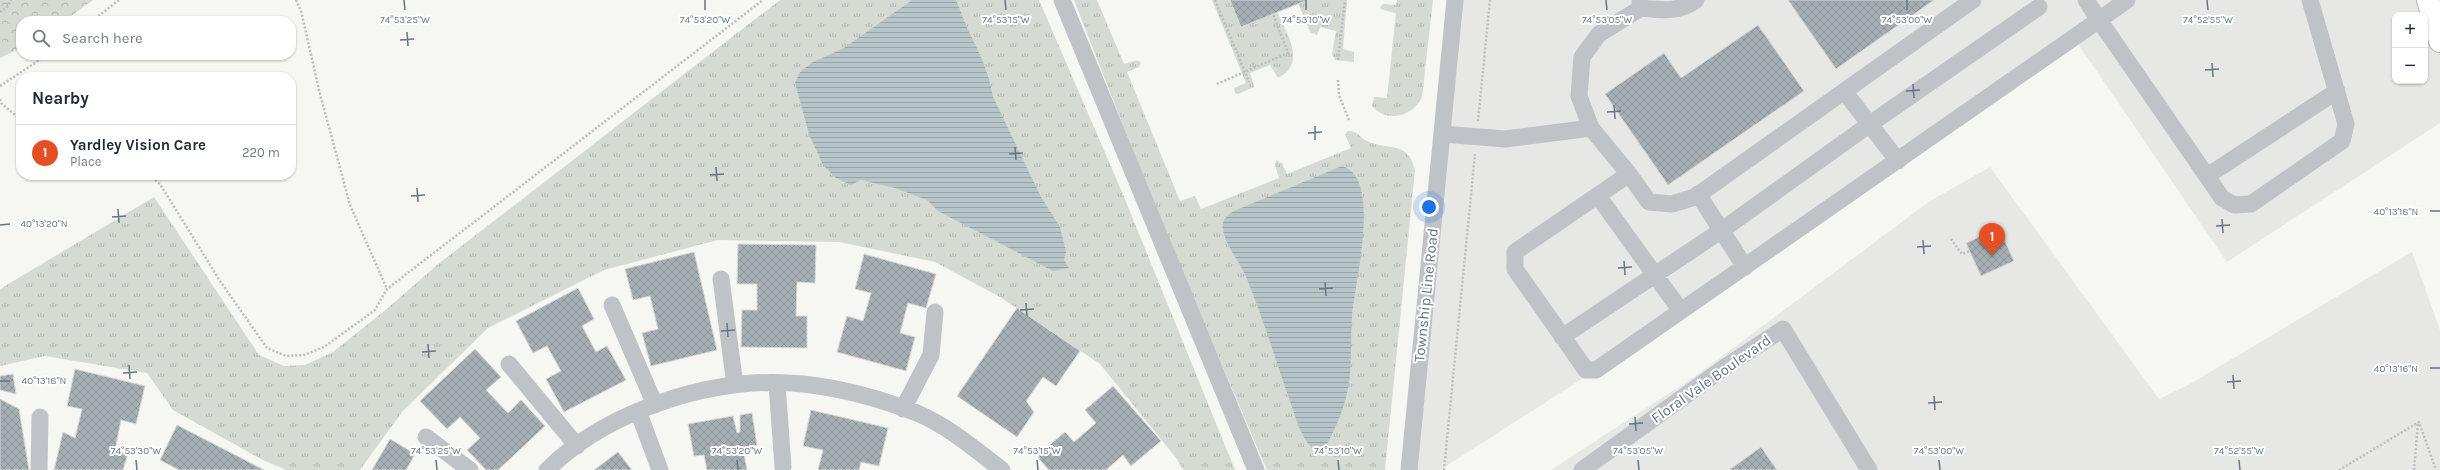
<!DOCTYPE html>
<html lang="en">
<head>
<meta charset="utf-8">
<style>
	body { margin:0; font-family:Karla,sans-serif; background:#f2f2f3; color:#1f2937 }
	.controls { position:absolute; right:12px; top:12px; display:grid; overflow:hidden; border-radius:8px; box-shadow:0 1px 3px #0004 }
	.controls button { width:36px; height:36px; display:grid; place-items:center; padding:0; border:0; border-bottom:1px solid #e0e1e3; background:#fff; color:#1f2937; font:20px sans-serif }
	.you { position:absolute; left:1429px; top:207px; width:14px; height:14px; margin:-10px; border:3px solid #fff; border-radius:50%; background:#1a73e8; box-shadow:0 0 0 6px #1a73e833 }
	.badge { display:grid; place-items:center; width:26px; height:26px; border-radius:50%; background:#e44f24; color:#fff; font-size:13px; font-weight:700 }
	.pin { position:absolute; translate:-50% -33px; filter:drop-shadow(0 1px 2px #0008) }
	.pin::after { content:''; position:absolute; top:21px; width:14px; height:12px; background:inherit; clip-path:polygon(0 0,100% 0,50% 100%) }
	.list { margin:0; padding:0; list-style:none }
	h2 { display:flex; justify-content:space-between; align-items:center; height:52px; margin:0; padding:0 16px; font-size:17px }
	h2 small { font-size:13px; font-weight:400; color:#747a83 }
	.list li { display:grid; grid-template-columns:26px 1fr auto; gap:12px; align-items:center; box-sizing:border-box; height:56px; padding:0 16px; border-top:1px solid #e0e1e3 }
	.list b { display:block; font-size:15px; white-space:nowrap }
	.list p { margin:0; font-size:13px; white-space:nowrap; color:#747a83 }
	.list em { font-size:13px; font-style:normal; color:#747a83 }
	.icon { flex:none; width:22px; height:22px; fill:none; stroke:currentColor; stroke-width:2; stroke-linecap:round; stroke-linejoin:round }
	.map { position:relative; flex:none; width:2440px; height:470px; overflow:hidden }
	.search { position:absolute; background:#fff; box-shadow:0 1px 3px #0004; left:16px; top:16px; width:280px; height:44px; display:flex; align-items:center; gap:10px; box-sizing:border-box; padding:0 14px; border-radius:16px; color:#747a83; font-size:15px }
	.panel { position:absolute; background:#fff; box-shadow:0 1px 3px #0004; left:16px; top:72px; width:280px; height:108px; border-radius:16px }
	.map>svg:first-child { display:block }
	.built { fill:#e7e8e6; fill-rule:evenodd }
	.grass { fill:url(#grass-tufts) }
	.forest { fill:url(#forest-crowns) }
	.water { fill:url(#water-rules) }
	.building { fill:url(#building-cross-hatch); stroke:#d7d7d5 }
	.lines { fill:none; stroke-linecap:round; stroke-linejoin:round }
	.highway-casing { stroke:#b2b6b9; stroke-width:24 }
	.path { stroke:#bbbdc0; stroke-width:2.5; stroke-dasharray:2 2; stroke-linecap:butt }
	.minor { stroke:#bfc3c7; stroke-width:17 }
	.highway { stroke:#fff; stroke-width:22 }
	.ticks { fill:none; stroke:#657684; stroke-width:1.5 }
	.labels { text-anchor:middle; dominant-baseline:central; stroke-width:4; stroke-linejoin:round; paint-order:stroke }
	.street-label { font-size:15px; fill:#657684; stroke:#fff }
	.ticks-label { font-size:10px; text-anchor:middle; fill:#657684; stroke:#fff; stroke-width:4; stroke-linejoin:round; paint-order:stroke }
</style>
</head>
<body>
<div class="map">
<svg width="2440" height="470" viewBox="0 0 2440 470">
	<defs>
		<pattern id="grass-tufts" width="24" height="20" patternUnits="userSpaceOnUse"><rect width="24" height="20" fill="#d5dbd2"/><path d="M3 7l-1-3M5 7V3M7 7l1-3M15 17l-1-3M17 17v-4M19 17l1-3" fill="none" stroke="#b0b6b0"/></pattern>
		<pattern id="forest-crowns" width="20" height="18" patternUnits="userSpaceOnUse"><rect width="20" height="18" fill="#d5dbd2"/><path d="M2 6a3 3 0 1 1 6 0M12 15a3 3 0 1 1 6 0" fill="none" stroke="#b0b6b0"/></pattern>
		<pattern id="water-rules" width="6" height="5" patternUnits="userSpaceOnUse"><rect width="6" height="5" fill="#b7c4c8"/><path d="M0 2.5h6" fill="none" stroke="#98a4a8"/></pattern>
		<pattern id="building-cross-hatch" width="8" height="8" patternUnits="userSpaceOnUse"><rect width="8" height="8" fill="#a6afb4"/><path d="M0 0l8 8M0 8l8-8" fill="none" stroke="#8b9398"/></pattern>
	</defs>
	<rect width="100%" height="100%" fill="#f6f6f2"/>
	<path class="built" d="M1455,0H2428L2440,41V123L2227,262L2074,38L1596,370L1440,470H1409ZM2395,15H2425V81H2395Z
		M1990,167L2159,399L2188,385L2412,252L2440,330V470H1551L1697,375L1930,201Z"/>
	<path class="grass" d="M780,0H1039L1122,192L1235,470H1183L1177,459L1100,364L1000,297L935,262L839,242L718,240L604,270L488,328L402,412L360,470H286L261,459L173,410L147,373L45,356L0,366V289L154,197L259,355L284,366L305,365L333,352L382,313L437,265Z
		M1074,0H1097L1124,64L1137,60L1141,63L1139,67L1127,72L1180,201L1195,196L1201,209L1279,178L1275,165L1276,160L1282,163L1287,174L1351,148L1345,134L1348,131C1357,130 1360,138 1367,141C1388,151 1408,140 1415,170L1385,470H1267L1162,225Z
		M1212,0H1230L1241,27L1277,12C1287,33 1307,64 1278,78L1270,65L1250,73L1254,87L1238,94L1235,93L1234,88L1246,83Z
		M1307,0H1347L1343,49L1354,52V62L1335,60L1332,54L1336,31L1320,27L1317,35L1310,32L1298,3Z
		M1397,0H1433L1422,97C1413,116 1388,124 1372,106L1374,97L1387,98L1396,13L1383,10L1380,8L1383,4L1396,5Z"/>
	<path class="forest" d="M0,0H93L64,21H21V48L0,58Z"/>
	<path class="water" d="M912,0H956C961,11 964,22 969,32C980,55 989,72 993,97L1041,197L1060,227L1066,252L1064,260L1069,268L1053,271L938,211L927,200L895,188L861,180L851,185L836,178L823,165L809,134L795,83L800,72L811,63L844,48Z
		M1342,166C1383,177 1354,285 1352,317C1350,344 1353,375 1345,401C1340,419 1331,437 1322,454C1307,449 1300,430 1295,416C1279,370 1265,324 1247,279C1241,263 1226,247 1223,230C1221,220 1227,215 1234,211Z"/>
	<path class="building" d="M1230,0H1305V1L1241,27Z
		M1788,0H1934L1836,69Z
		M1758,25L1804,91L1668,185L1605,94L1664,53L1681,78Z
		M1999,228L2014,261L1981,276L1966,243Z
		M738,244L816,245L815,283L797,282L796,316H807V348L741,347L742,310H757V284H737Z
		M694,252L717,350L651,366L642,333L658,329L650,296L633,300L625,269Z
		M864,254L936,274L926,308L908,303L900,333L915,337L906,371L837,352L847,316L863,321L871,293L855,289Z
		M578,288L594,319L582,326L596,352L607,346L626,380L564,412L546,379L561,371L547,346L533,353L516,321Z
		M1017,308L1080,351L1056,386L1043,377L1026,401L1034,412L1017,437L957,396Z
		M475,349L501,377L486,390L508,413L521,400L545,426L498,470H486L467,450L480,438L460,417L447,429L420,401Z
		M75,369L145,386L136,424L121,420L115,450L128,453L123,470H54L63,432L75,438L82,409L67,406Z
		M13,374L16,394L0,390V376Z
		M1113,386L1161,441L1131,466L1123,455L1106,470H1049L1039,459V454L1065,432L1074,442L1096,423L1085,410Z
		M0,399L19,409L29,470H0Z
		M811,410L888,428L879,466L861,462L859,470H818L823,450L803,446Z
		M752,413L757,445L743,448L747,470H707L704,455L694,456L688,424L733,416L737,433L740,432V415Z
		M177,425L241,458L264,470H179L160,460Z
		M390,439L415,454L406,470H372Z
		M1761,447L1777,470H1729Z
		M618,452L632,470H594Z"/>
	<g class="lines">
		<g class="highway-casing">
			<path id="highway" d="M2428,0L2440,41"/>
		</g>
		<path class="path" d="M296,0L301,11L320,94L350,205L387,289
			M1215,0L1249,82
			M0,12L8,6L11,0
			M92,21L119,0
			M1338,60L1345,0
			M1338,80L1339,95L1349,120
			M1217,84L1288,53L1273,14
			M0,86L47,55
			M0,99L2,104L21,120
			M1478,121L1490,0
			M149,175L160,184L220,281L267,348L286,356L304,355L324,347L375,310L387,289L763,0
			M1951,239L1962,254L1970,251
			M1444,470L1475,154
			M2339,470L2419,422L2436,470
			M2414,470L2418,423"/>
		<path class="minor" d="M1062,0L1256,470
			M2086,0L2099,20L2127,0
			M1641,8C1662,10 1678,13 1696,0
			M1844,91L1898,161
			M1591,128L1579,96L1582,57L1599,34L1641,8L1640,0
			M1442,134L1505,139L1591,128L1629,174L1515,252V269L1586,370H1596L2099,20L2222,198L2234,205L2251,204L2342,141L2346,124L2310,0
			M1629,174L1649,202L1672,204L1695,197L1973,0
			M2207,176L2337,91
			M1698,194L1745,267
			M1598,196L1681,311
			M721,279L735,385
			M612,305L655,405
			M1562,337L1722,230L1870,124L2039,7
			M509,364L577,446
			M777,384L783,467
			M903,409L931,355L935,312
			M638,411L660,470
			M426,437L470,470
			M39,470L40,417
			M547,470C609,409 716,375 803,384C841,388 881,399 917,413C948,426 976,450 1002,470
			M1409,470L1455,0
			M1582,470L1728,365L1783,329L1869,470"/>
		<use href="#highway" class="highway"/>
	</g>
	<path class="ticks" d="M404,0L405,10M705,0V10M1005,0L1006,10M1306,0V10M1606,0L1607,10M1907,0V10M2207,0L2208,10M407,32L408,46M400,40L414,39M2212,63L2213,77M2205,70L2219,69M1913,84L1914,98M1906,91L1920,90M1614,105L1615,119M1607,112L1621,111M1315,126V140M1308,133L1322,132M1015,147L1016,160M1009,154L1023,153M716,167L717,181M710,175L724,174M417,188L418,202M411,196L425,195M118,209L119,223M2430,211H2440M112,217L126,216M2222,219L2223,233M0,225L10,224M2216,226L2230,225M1923,240L1924,254M1917,247L1931,246M1624,261L1625,275M1618,268L1632,267M1325,282L1326,296M1319,289L1333,288M1026,303L1027,316M1020,310L1034,309M727,323L728,337M721,331L735,330M428,344L429,358M422,352L436,351M129,365L130,379M2430,368H2440M123,373L137,372M2233,375L2234,389M0,381H10M2227,382L2241,381M1934,396L1935,410M1928,403L1942,402M1635,417L1636,431M1629,424L1643,423M136,460L137,470M436,460L437,470M737,460L738,470M1037,460L1038,470M1338,460L1339,470M1638,460L1639,470M1939,460L1940,470M2239,460L2240,470"/>
	<g class="labels">
		<g class="street-label">
			<text transform="translate(1426 295) rotate(-84)">Township Line Road</text>
			<text transform="translate(1711 379) rotate(-35)">Floral Vale Boulevard</text>
		</g>
	</g>
	<g class="ticks-label">
		<text x="405" y="23">74°53'25"W</text>
		<text x="705" y="23">74°53'20"W</text>
		<text x="1006" y="23">74°53'15"W</text>
		<text x="1306" y="23">74°53'10"W</text>
		<text x="1607" y="23">74°53'05"W</text>
		<text x="1907" y="23">74°53'00"W</text>
		<text x="2208" y="23">74°52'55"W</text>
		<text x="2396" y="215">40°13'18"N</text>
		<text x="44" y="227">40°13'20"N</text>
		<text x="2396" y="372">40°13'16"N</text>
		<text x="44" y="384">40°13'18"N</text>
		<text x="136" y="454">74°53'30"W</text>
		<text x="436" y="454">74°53'25"W</text>
		<text x="737" y="454">74°53'20"W</text>
		<text x="1037" y="454">74°53'15"W</text>
		<text x="1338" y="454">74°53'10"W</text>
		<text x="1638" y="454">74°53'05"W</text>
		<text x="1939" y="454">74°53'00"W</text>
		<text x="2239" y="454">74°52'55"W</text>
	</g>
</svg>
<div class="controls">
<button>+</button>
<button>−</button>
</div>
<div class="you"></div>
<div class="pin badge" style="left:1992px;top:256px">1</div>
<div class="search"><svg class="icon" aria-label="search" viewBox="0 0 24 24"><circle cx="10" cy="10" r="6"/><path d="M15 15l6 6"/></svg>Search here</div>
<section class="panel">
<h2>Nearby<small></small></h2>
<ul class="list">
<li><span class="badge">1</span><div><b>Yardley Vision Care</b><p>Place</p></div><em>220 m</em></li>
</ul>
</section>
</div>
</body>
</html>
